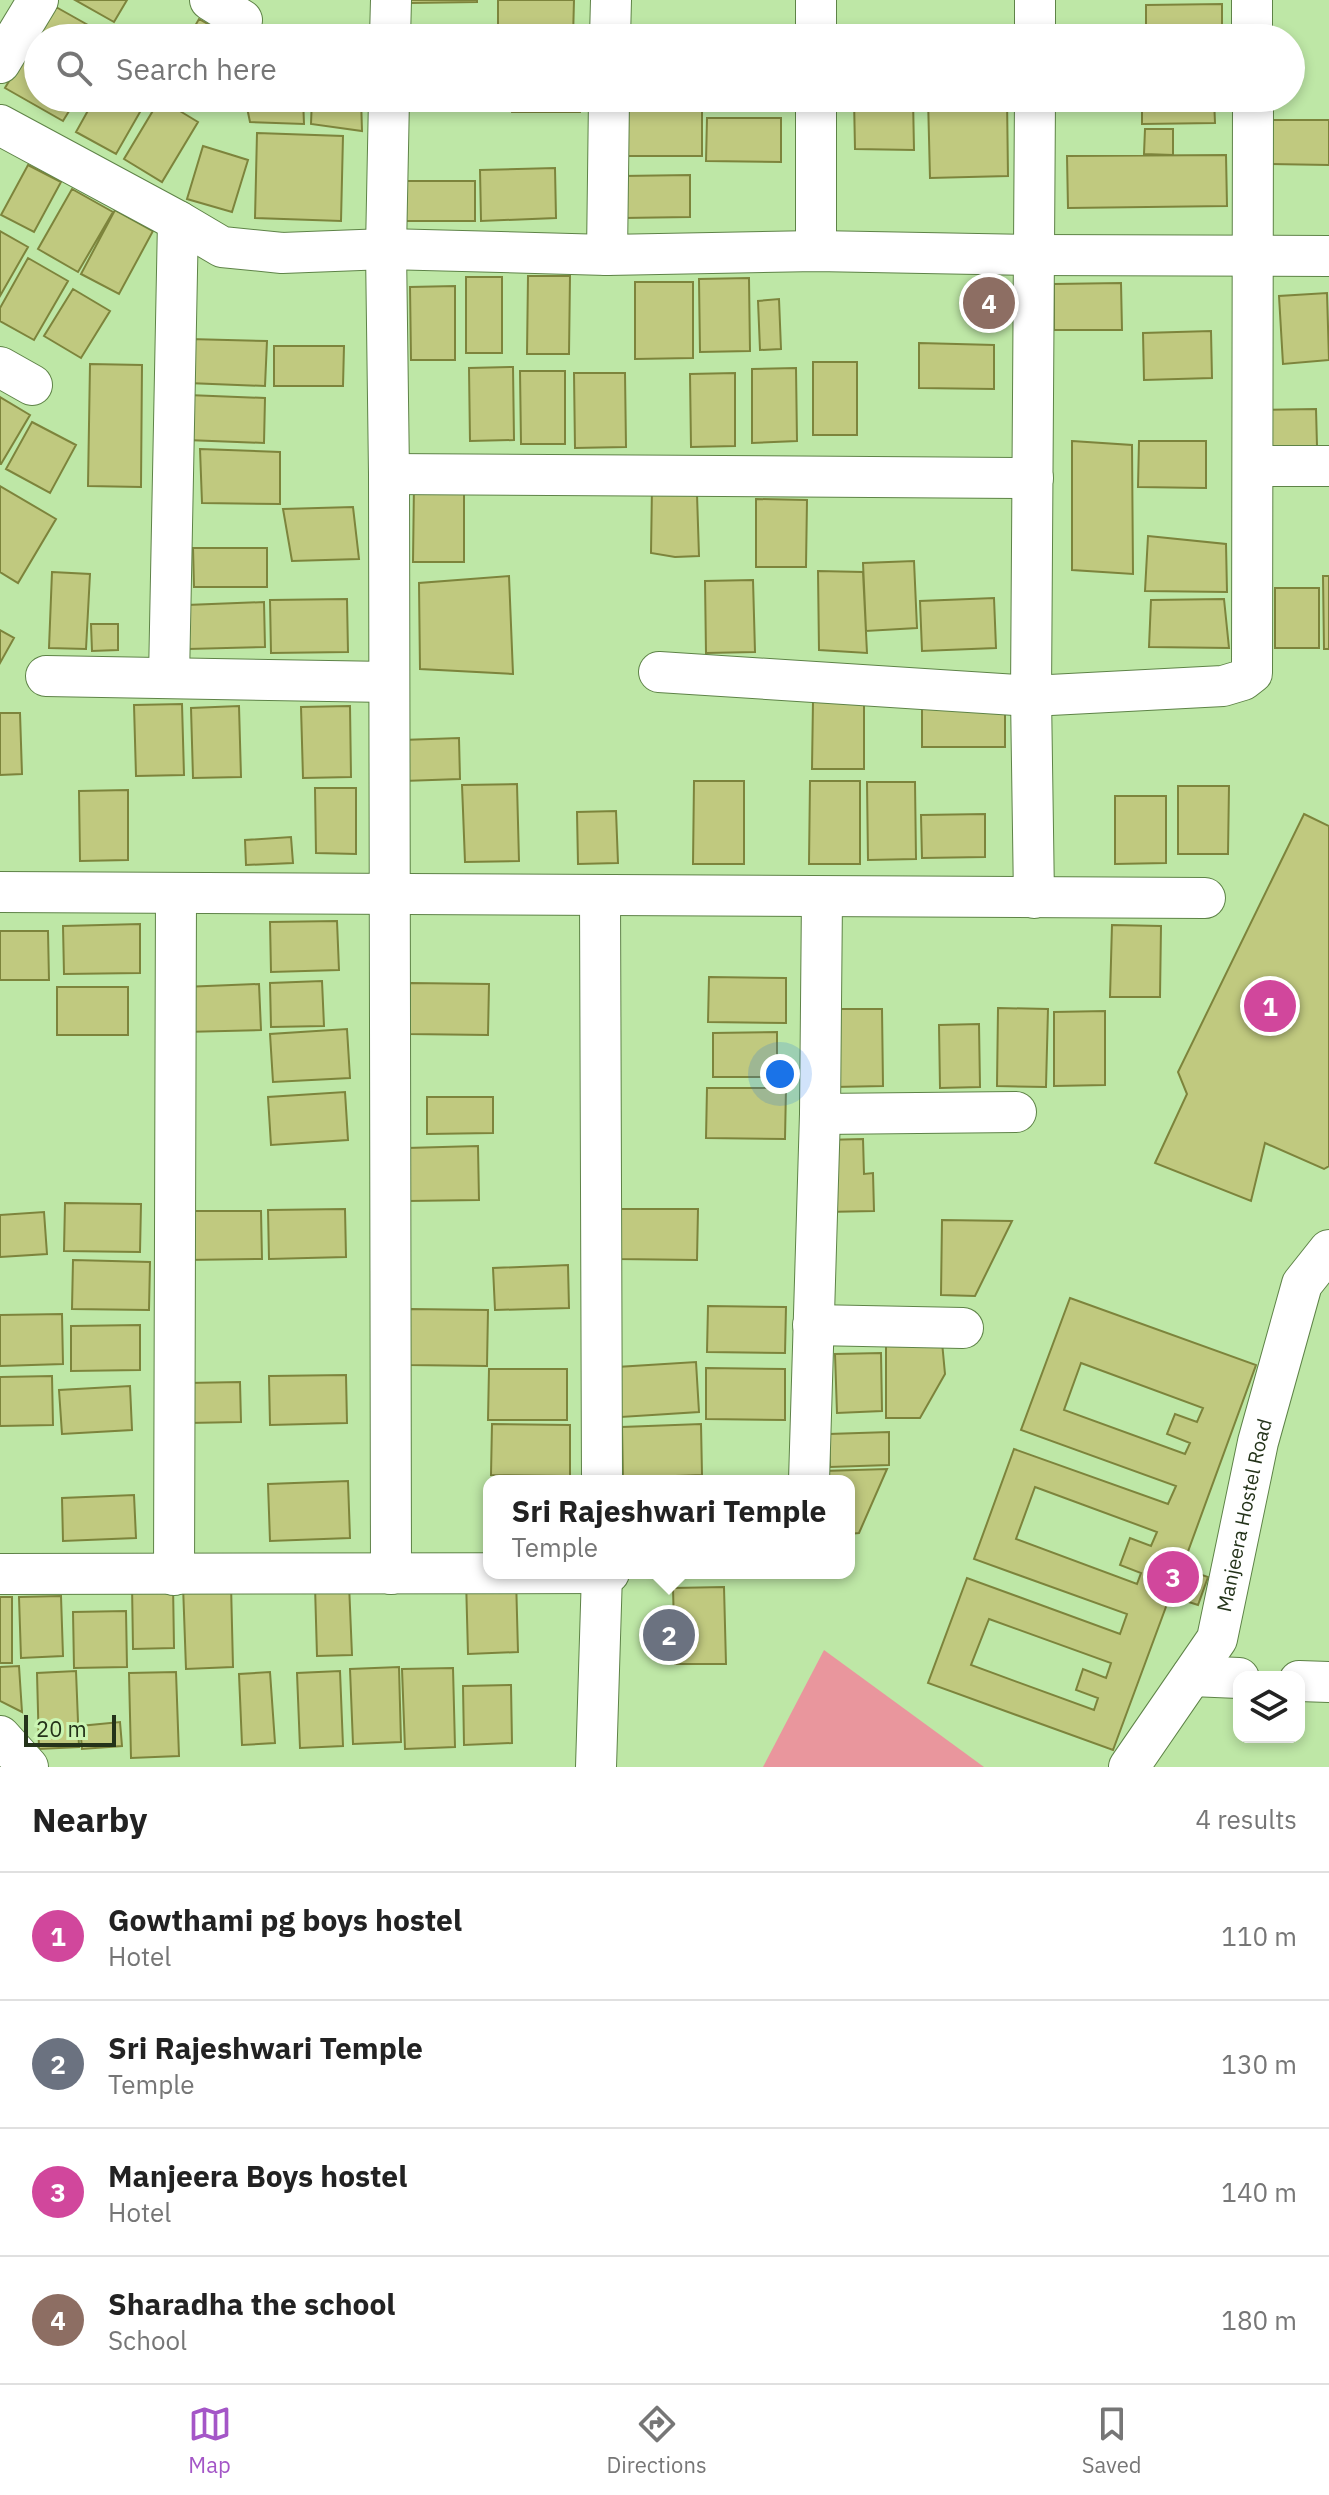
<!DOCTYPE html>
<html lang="en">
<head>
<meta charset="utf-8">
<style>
	body { margin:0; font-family:"IBM Plex Sans",sans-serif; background:#f6f6f6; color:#222 }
	.controls { position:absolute; right:24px; bottom:24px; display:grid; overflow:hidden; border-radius:16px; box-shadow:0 4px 12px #0003 }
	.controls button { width:72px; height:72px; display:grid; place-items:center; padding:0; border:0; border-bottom:2px solid #e0e0e0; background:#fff; color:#222; font:40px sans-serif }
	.scale { position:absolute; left:24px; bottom:20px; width:92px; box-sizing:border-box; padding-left:8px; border:4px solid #24331a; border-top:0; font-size:22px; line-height:28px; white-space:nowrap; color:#24331a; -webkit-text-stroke:6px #cbf5b3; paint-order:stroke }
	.you { position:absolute; left:780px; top:1074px; width:28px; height:28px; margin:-20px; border:6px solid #fff; border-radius:50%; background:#1a73e8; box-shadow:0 0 0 12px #1a73e833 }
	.badge { display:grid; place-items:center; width:52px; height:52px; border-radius:50%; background:#a456c7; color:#fff; font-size:26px; font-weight:700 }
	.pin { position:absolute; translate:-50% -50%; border:4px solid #fff; box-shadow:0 2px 8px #0006 }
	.popup { position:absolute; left:483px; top:1475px; width:372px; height:104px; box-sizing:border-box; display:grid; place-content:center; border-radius:16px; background:#fff; filter:drop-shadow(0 2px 6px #0005); font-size:26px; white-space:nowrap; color:#767676 }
	.popup b { font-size:30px; color:#222 }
	.popup::after { content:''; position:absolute; left:50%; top:100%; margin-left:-16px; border:16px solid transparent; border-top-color:#fff }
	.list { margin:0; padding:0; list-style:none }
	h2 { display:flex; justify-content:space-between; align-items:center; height:104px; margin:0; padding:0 32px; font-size:34px }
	h2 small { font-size:26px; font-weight:400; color:#767676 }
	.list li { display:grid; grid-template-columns:52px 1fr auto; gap:24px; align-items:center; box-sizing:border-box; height:128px; padding:0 32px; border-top:2px solid #e0e0e0 }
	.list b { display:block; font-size:30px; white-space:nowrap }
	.list p { margin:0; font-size:26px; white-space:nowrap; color:#767676 }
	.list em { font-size:26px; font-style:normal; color:#767676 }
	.icon { flex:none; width:44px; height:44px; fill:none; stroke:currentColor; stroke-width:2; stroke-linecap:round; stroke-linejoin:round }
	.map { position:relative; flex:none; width:1329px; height:1767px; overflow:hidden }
	.search { position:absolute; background:#fff; box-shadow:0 4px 12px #0003; left:24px; right:24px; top:24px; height:88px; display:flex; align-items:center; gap:20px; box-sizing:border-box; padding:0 28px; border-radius:44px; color:#767676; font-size:30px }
	.sheet { height:616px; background:#fff }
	nav { display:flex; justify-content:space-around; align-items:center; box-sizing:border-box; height:112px; border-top:2px solid #e0e0e0; background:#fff; font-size:22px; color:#767676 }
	nav a { display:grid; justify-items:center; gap:4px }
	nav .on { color:#a456c7 }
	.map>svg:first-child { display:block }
	.green { fill:#e9969d }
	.building { fill:#c0c97f; stroke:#7d843c; stroke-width:2; fill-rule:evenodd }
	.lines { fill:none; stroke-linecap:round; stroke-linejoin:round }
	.minor-casing { stroke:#5e8347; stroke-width:42 }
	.minor { stroke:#fff; stroke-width:40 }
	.labels { text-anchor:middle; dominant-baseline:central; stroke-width:6; stroke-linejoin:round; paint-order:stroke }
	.street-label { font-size:20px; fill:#24331a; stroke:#cbf5b3 }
</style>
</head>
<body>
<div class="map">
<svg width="1329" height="1767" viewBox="0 0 1329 1767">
	<rect width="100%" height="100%" fill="#bee7a6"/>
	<path class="green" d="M824,1650L984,1767H763Z"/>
	<path class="building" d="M75,0H127L114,22Z
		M411,0H477V2L411,3Z
		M498,0H574L573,38H498Z
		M1222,4V38H1146V5Z
		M56,7L111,38H38Z
		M199,19L232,38H188Z
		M28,49L38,55V98H77L63,121L5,88Z
		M95,98H148L116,154L76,132Z
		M245,98H303L304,124L250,122Z
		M312,98H361L362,131L311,124Z
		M510,98H580V112H512Z
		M854,98H913L914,150L855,149Z
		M928,98H1007L1008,176L930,178Z
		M1142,98H1214L1215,123L1142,124Z
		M160,99L198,122L162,182L124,159Z
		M626,110L702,111V156H626Z
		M707,118H781V162L706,161Z
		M1268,120H1329V165L1268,164Z
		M1145,129H1173V155L1144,154Z
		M257,133L343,136L341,221L255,218Z
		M203,146L248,160L232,212L187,199Z
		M1226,155L1227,206L1068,208L1067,156Z
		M28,165L61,182L34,232L1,215Z
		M555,168L556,218L481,221L480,170Z
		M690,175V217L623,218L622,176Z
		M406,181H475V221H406Z
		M72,189L113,212L78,272L38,249Z
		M115,210L153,231L119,294L81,274Z
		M0,231L28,247L0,296Z
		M28,258L68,281L34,340L0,321V308Z
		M528,276H570L569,354H527Z
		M466,277H502V353H466Z
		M749,278L750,351L700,352L699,279Z
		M635,282H693V358L635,359Z
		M1121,283L1122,330H1054V284Z
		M455,286V360H411L410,287Z
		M73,289L110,311L81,358L44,336Z
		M1327,293L1329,360L1283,364L1279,296Z
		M779,299L781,349L760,350L758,301Z
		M1211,331L1212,378L1144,380L1143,333Z
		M189,339L267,341L265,386L188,383Z
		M919,343L994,345V389L919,388Z
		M274,346H344L343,386H274Z
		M813,362H857V435H813Z
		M90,364L142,365L141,487L88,486Z
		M513,367L514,440L470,441L469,368Z
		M796,368L797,441L752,443V369Z
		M520,371H565V444H521Z
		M574,373H625L626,447L575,448Z
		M735,373V446L691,447L690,374Z
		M188,395L265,398L264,443L187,440Z
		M0,397L30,415L1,464H0Z
		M1316,409L1317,446H1263V410Z
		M32,422L76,445L50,493L6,469Z
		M1072,441L1132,445L1133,574L1072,570Z
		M1139,441H1206V488L1138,487Z
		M200,449L280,452V504L202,503Z
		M414,483H464V562H413Z
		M0,486L56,519L18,583L0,572Z
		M652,487L697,494L699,556L675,557L651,553Z
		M756,499L807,500L806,567H756Z
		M353,507L359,559L292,561L283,509Z
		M1148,536L1226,544L1227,592L1145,591Z
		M193,548H267V587H194Z
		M914,561L917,628L866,631L863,563Z
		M818,571L863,572L867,653L819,650Z
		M52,572L90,574L86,649L49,648Z
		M509,576L513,674L420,669L419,583Z
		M1323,576H1329V649H1324Z
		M753,580L755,652L706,653L705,581Z
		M1275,588H1319V648H1275Z
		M994,598L996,648L922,651L920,601Z
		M347,599L348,652L271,653L270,600Z
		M1224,599L1229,648L1149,647L1151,600Z
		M264,602L265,647L188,649L187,605Z
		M91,624H118V650L92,651Z
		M0,630L14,638L0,663Z
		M1005,700V747H922V701Z
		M813,701H864V769H812Z
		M182,704L184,775L136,776L134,705Z
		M239,706L241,777L193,778L191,708Z
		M350,706L351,777L303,778L301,707Z
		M0,713H20L22,774L0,775Z
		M459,738L460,779L404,781L402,740Z
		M694,781H744V864H693Z
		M810,781H860V864H809Z
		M867,782H915L916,859L868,860Z
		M517,784L519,861L465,862L462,785Z
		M1178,786H1229L1228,854H1178Z
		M315,788H356V854L316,853Z
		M128,790V860L80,861L79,791Z
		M1115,796H1166V863L1115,864Z
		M616,811L618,863L578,864L577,812Z
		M985,814V857L922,858L921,815Z
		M1304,814L1329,826V1166L1324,1169L1265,1143L1251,1201L1155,1163L1187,1094L1178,1072Z
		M291,837L293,863L246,865L245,840Z
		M337,921L339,970L271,972L270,922Z
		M140,924V973L64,974L63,926Z
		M1112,925L1161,926L1160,997H1110Z
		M0,931H48L49,980H0Z
		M709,977L786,978V1023L708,1022Z
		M322,981L324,1026L271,1027L270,983Z
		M410,983L489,984L488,1035L409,1034Z
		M259,984L261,1030L184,1032L183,987Z
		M57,987H128V1035H57Z
		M998,1008L1048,1009L1046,1087L997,1086Z
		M832,1009H882L883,1086L834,1087Z
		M1105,1011V1085L1054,1086V1012Z
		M979,1024L980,1087L940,1088L939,1025Z
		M347,1029L350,1078L273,1082L270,1034Z
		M777,1032V1077H713V1033Z
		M707,1088H786L785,1139L706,1138Z
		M345,1092L348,1140L271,1145L268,1097Z
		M427,1097H493V1133L427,1134Z
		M863,1139L864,1174L873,1173L874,1211L825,1212L824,1140Z
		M478,1146L479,1200L408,1201L407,1148Z
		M65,1203L141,1204L140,1252L64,1251Z
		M345,1209L346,1257L269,1259L268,1210Z
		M619,1209H698L697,1260L618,1259Z
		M184,1211H261L262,1259L184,1260Z
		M44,1212L47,1254L0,1257V1215Z
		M942,1220L1012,1221L975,1296L941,1295Z
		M73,1260L150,1262L149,1310L72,1309Z
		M568,1265L569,1308L495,1310L493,1268Z
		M1070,1298L1256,1365L1182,1568L1208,1577L1198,1605L1170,1596L1113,1750L928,1683L967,1578L1120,1634L1127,1614L974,1559L1014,1449L1168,1504L1176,1486L1021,1430ZM1081,1363L1203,1408L1197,1422L1175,1414L1167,1434L1190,1443L1185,1454L1064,1410ZM1035,1487L1157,1532L1151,1546L1130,1538L1120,1565L1141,1573L1137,1584L1016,1539ZM989,1619L1111,1663L1106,1678L1083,1669L1076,1690L1098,1698L1094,1710L971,1665Z
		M708,1306L786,1307L785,1353L707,1352Z
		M410,1309L488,1310L487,1366L408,1365Z
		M62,1314L63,1364L0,1366V1315Z
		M140,1325V1370L71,1371V1326Z
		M886,1342H942L945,1374L920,1418H886Z
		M881,1353L882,1411L837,1413L835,1354Z
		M696,1362L699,1412L621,1417L617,1367Z
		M706,1368L785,1369V1420L706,1419Z
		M489,1369H567V1420H488Z
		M346,1375L347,1423L270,1425L269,1376Z
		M52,1376L53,1425L0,1426V1377Z
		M240,1382L241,1422L188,1423L187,1383Z
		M130,1386L132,1430L62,1434L59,1390Z
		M492,1424L570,1425V1476L491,1475Z
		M701,1424L702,1475L623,1478L622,1427Z
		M889,1432V1465L830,1467L829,1434Z
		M887,1469L859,1533L849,1534V1481H824L823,1471Z
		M784,1477V1481H715Z
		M348,1481L350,1538L270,1541L268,1484Z
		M134,1495L136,1538L63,1541L62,1498Z
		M516,1577L518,1652L468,1654L466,1579Z
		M173,1583L174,1648L133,1649L132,1584Z
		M231,1584L233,1667L186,1669L183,1585Z
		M349,1584L352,1655L317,1656L315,1586Z
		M724,1587L726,1664H675L673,1588Z
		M61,1596L63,1656L21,1658L19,1597Z
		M0,1597H12V1663H0Z
		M126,1611L127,1667L74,1668L73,1612Z
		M19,1666L22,1712L0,1701V1667Z
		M399,1667L401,1742L353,1744L350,1669Z
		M453,1668L455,1747L405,1749L402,1669Z
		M76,1671L79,1747L39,1749L37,1673Z
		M340,1671L343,1746L300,1748L297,1673Z
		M176,1672L179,1756L131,1758L129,1673Z
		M270,1672L275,1743L242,1745L239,1674Z
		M511,1685L512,1743L464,1745L463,1686Z
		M120,1722L122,1746L82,1749L80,1726Z"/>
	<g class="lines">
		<g class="minor-casing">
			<g id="minor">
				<path d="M210,0L242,20"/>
				<path d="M816,0V38"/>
				<path d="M1035,0V38"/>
				<path d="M1252,0V38"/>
				<path d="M390,38L391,0"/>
				<path d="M610,38L611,0"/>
				<path d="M0,63L38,0"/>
				<path d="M389,98L386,249L389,474L391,1574"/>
				<path d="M816,98V251"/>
				<path d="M0,125L178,221L222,247L282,253L386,249L607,255L816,251L1035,255L1329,256"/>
				<path d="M607,255L609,98"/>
				<path d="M0,367L32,385"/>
				<path d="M1253,466H1329"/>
				<path d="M389,474L1033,478"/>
				<path d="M659,672L1031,696L1223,686L1243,680L1252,673L1253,98"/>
				<path d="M46,676L388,682"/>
				<path d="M169,678L178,221"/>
				<path d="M0,892L1205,898"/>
				<path d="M600,896L602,1481"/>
				<path d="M1034,898L1031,696L1035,98"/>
				<path d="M820,1114L1016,1112"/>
				<path d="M813,1325L963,1328"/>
				<path d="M809,1481L820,1114L822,897"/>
				<path d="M0,1574L609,1573"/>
				<path d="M174,1575L176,893"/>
				<path d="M1192,1676L1239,1678"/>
				<path d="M1299,1681L1329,1682"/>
				<path d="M0,1736L28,1767"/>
				<path d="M596,1767L602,1573"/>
				<path id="s1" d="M1129,1767L1217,1639L1258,1442L1302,1284L1329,1250"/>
			</g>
		</g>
		<use href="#minor" class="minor"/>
	</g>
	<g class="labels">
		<g class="street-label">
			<text stroke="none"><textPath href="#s1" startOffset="282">Manjeera Hostel Road</textPath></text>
		</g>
	</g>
</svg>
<div class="controls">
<button><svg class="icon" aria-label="layers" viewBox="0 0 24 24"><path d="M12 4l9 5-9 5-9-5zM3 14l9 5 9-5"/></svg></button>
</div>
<div class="scale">20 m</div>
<div class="you"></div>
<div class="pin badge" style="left:1270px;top:1006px;background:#d1479c">1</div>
<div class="pin badge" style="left:669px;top:1635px;background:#6b7280">2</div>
<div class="popup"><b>Sri Rajeshwari Temple</b>Temple</div>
<div class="pin badge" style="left:1173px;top:1577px;background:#d1479c">3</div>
<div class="pin badge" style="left:989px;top:303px;background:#8d6e63">4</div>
<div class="search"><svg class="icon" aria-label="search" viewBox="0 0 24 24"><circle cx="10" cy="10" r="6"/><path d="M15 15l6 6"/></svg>Search here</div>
</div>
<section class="sheet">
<h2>Nearby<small>4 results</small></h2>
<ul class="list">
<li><span class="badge" style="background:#d1479c">1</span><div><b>Gowthami pg boys hostel</b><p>Hotel</p></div><em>110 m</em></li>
<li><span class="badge" style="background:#6b7280">2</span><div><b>Sri Rajeshwari Temple</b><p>Temple</p></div><em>130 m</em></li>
<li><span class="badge" style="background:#d1479c">3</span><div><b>Manjeera Boys hostel</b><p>Hotel</p></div><em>140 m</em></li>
<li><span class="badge" style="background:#8d6e63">4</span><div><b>Sharadha the school</b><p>School</p></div><em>180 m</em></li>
</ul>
</section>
<nav>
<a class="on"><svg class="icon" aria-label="map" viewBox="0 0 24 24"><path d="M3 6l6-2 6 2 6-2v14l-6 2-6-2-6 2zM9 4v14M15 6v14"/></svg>Map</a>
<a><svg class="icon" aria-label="directions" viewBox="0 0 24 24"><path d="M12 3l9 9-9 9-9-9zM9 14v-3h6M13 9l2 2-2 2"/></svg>Directions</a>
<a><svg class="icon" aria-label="saved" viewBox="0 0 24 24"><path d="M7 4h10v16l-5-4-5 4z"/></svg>Saved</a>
</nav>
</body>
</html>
